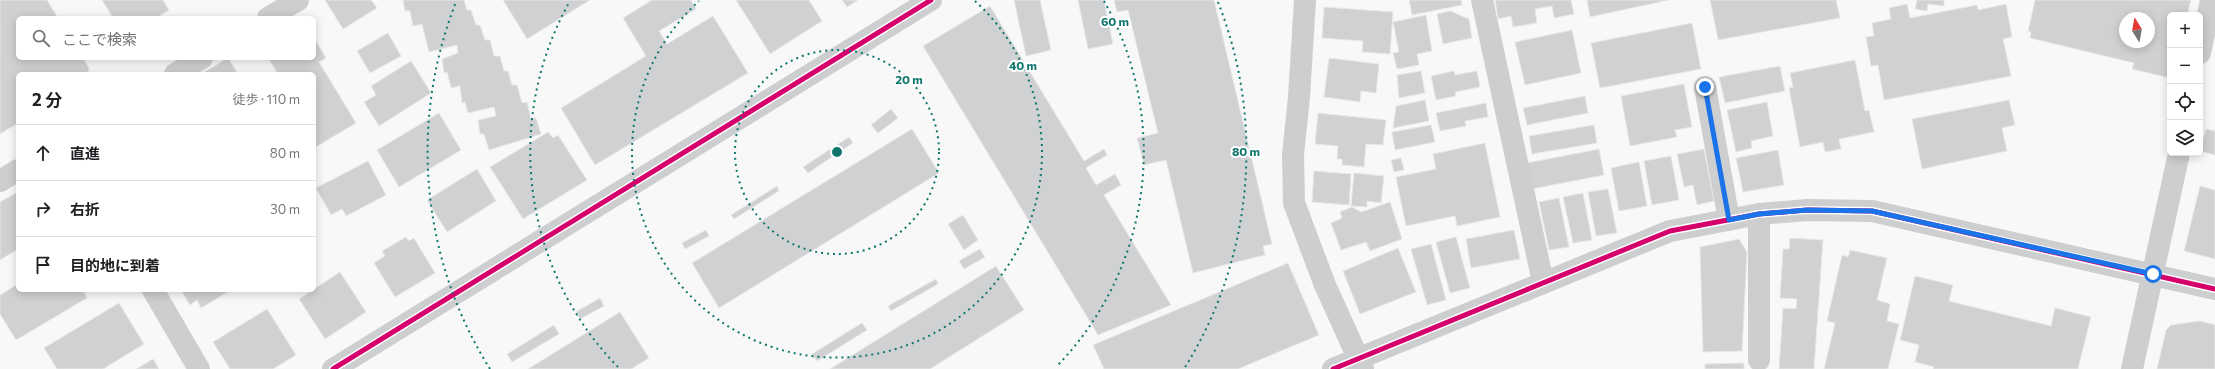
<!DOCTYPE html>
<html lang="ja">
<head>
<meta charset="utf-8">
<style>
	body { margin:0; font-family:Commissioner,"Noto Sans JP",sans-serif; background:#f2f2f2; color:#202124 }
	.controls { position:absolute; right:12px; top:12px; display:grid; overflow:hidden; border-radius:6px; box-shadow:0 2px 10px #0003 }
	.controls button { width:36px; height:36px; display:grid; place-items:center; padding:0; border:0; border-bottom:1px solid #e0e0e0; background:#fff; color:#202124; font:20px sans-serif }
	.compass { position:absolute; left:2119px; top:12px; width:36px; height:36px; border-radius:50%; background:#fff; box-shadow:0 2px 10px #0003; rotate:349deg }
	.stop { position:absolute; width:12px; height:12px; margin:-9px; border:3px solid #1a73e8; border-radius:50%; background:#fff }
	.stop.end { background:#1a73e8; border-color:#fff; box-shadow:0 1px 4px #0008 }
	.list { margin:0; padding:0; list-style:none }
	h2 { display:flex; justify-content:space-between; align-items:center; height:52px; margin:0; padding:0 16px; font-size:17px }
	h2 small { font-size:13px; font-weight:400; color:#757577 }
	.list li { display:grid; grid-template-columns:26px 1fr auto; gap:12px; align-items:center; box-sizing:border-box; height:56px; padding:0 16px; border-top:1px solid #e0e0e0 }
	.list b { display:block; font-size:15px; white-space:nowrap }
	.list em { font-size:13px; font-style:normal; color:#757577 }
	.icon { flex:none; width:22px; height:22px; fill:none; stroke:currentColor; stroke-width:2; stroke-linecap:round; stroke-linejoin:round }
	.map { position:relative; flex:none; width:2215px; height:369px; overflow:hidden }
	.search { position:absolute; background:#fff; box-shadow:0 2px 10px #0003; left:16px; top:16px; width:300px; height:44px; display:flex; align-items:center; gap:10px; box-sizing:border-box; padding:0 14px; border-radius:6px; color:#757577; font-size:15px }
	.panel { position:absolute; background:#fff; box-shadow:0 2px 10px #0003; left:16px; top:72px; width:300px; height:220px; border-radius:6px }
	.map>svg:first-child { display:block }
	.building { fill:#cfd1d2; stroke:#e8e8e8; fill-rule:evenodd }
	.lines { fill:none; stroke-linecap:round; stroke-linejoin:round }
	.minor { stroke:#cdcecf; stroke-width:22 }
	.cycleway-casing { stroke:#fff; stroke-width:8 }
	.cycleway { stroke:#d6006c; stroke-width:5 }
	.route { stroke:#1a73e8; stroke-width:5 }
	.ring { fill:none; stroke:#0f766e; stroke-width:2; stroke-dasharray:2 4 }
	.centre { fill:#0f766e; stroke:#fff; stroke-width:2 }
	.ring-label { font-size:12px; text-anchor:middle; font-weight:bold; fill:#0f766e; stroke:#fff; stroke-width:4; stroke-linejoin:round; paint-order:stroke }
</style>
</head>
<body>
<div class="map">
<svg width="2215" height="369" viewBox="0 0 2215 369">
	<rect width="100%" height="100%" fill="#f8f8f8"/>
	<path class="building" d="M0,0H47L58,18H18V58H83L89,68L88,74H18V123L0,134Z
		M102,0H163L169,10L156,18H113Z
		M325,0H371L377,8L343,29Z
		M403,0H464L467,10H471L476,25H480L485,40H490L494,56H500L504,71H508L512,85H517L522,103L527,102L531,119L536,118L541,134L489,150L484,134H480L478,120L496,116L494,107L468,113L465,102L462,103L460,86L451,88L447,72L444,73L442,59L458,53L457,45L429,52L422,24L413,26L410,11H405Z
		M503,0H590L527,39Z
		M652,0H691L696,9L659,31L667,44L713,16L748,73L595,165L561,108L646,56L623,18Z
		M736,0H809L822,21L770,54Z
		M842,0H858L847,7Z
		M1014,0H1040L1051,50L1026,56Z
		M1078,0H1104L1113,44L1088,49Z
		M1114,0H1214L1272,244L1263,246L1265,255L1193,273L1166,160L1144,165L1137,138L1158,133L1128,10L1117,12Z
		M1409,0H1461L1462,5L1412,15Z
		M1495,0H1571L1574,14L1554,18L1552,6L1535,9L1537,23L1513,27L1511,16L1498,19Z
		M1587,0H1669L1590,17Z
		M1710,0H1836L1840,18L1718,40Z
		M1917,0H1944V6L1928,4L1927,11L1915,9Z
		M2035,0H2191L2187,15H2170V78L2132,69L2134,63L2030,38L2031,32L2028,31ZM2125,18H2149V42H2125Z
		M1907,4L1910,18L1977,5L1978,10L2006,4L2012,37L2003,39L2011,76L1884,100L1878,65L1871,66L1866,37L1874,36L1872,23L1891,19L1889,8Z
		M990,6L1084,161L1104,149L1107,155L1086,168L1096,185L1115,174L1121,185L1104,195L1171,305L1098,335L923,46Z
		M1324,7L1393,12L1390,54L1362,52L1363,41L1322,38Z
		M1450,11L1469,19L1472,38L1443,44L1437,14Z
		M1426,15L1432,51L1417,54L1419,65L1397,69L1393,53L1399,52L1393,22Z
		M1692,23L1701,69L1600,88L1591,43Z
		M1572,30L1581,73L1525,85L1515,42Z
		M388,33L401,56L370,73L357,51Z
		M314,38L326,58L319,62L356,123L314,148V74H278L268,58H314Z
		M228,58L238,74H201Z
		M1329,58L1379,64L1376,93L1361,91L1360,102L1324,97Z
		M1855,60L1865,111L1869,110L1874,132L1839,139L1841,149L1825,152L1823,142L1800,147L1789,88L1793,87L1790,73Z
		M411,61L431,93L379,126L364,102L376,95L371,86Z
		M1780,66L1785,91L1725,103L1719,77Z
		M1421,71L1425,93L1399,98L1397,75Z
		M1454,71L1455,75L1477,71L1480,87L1455,92L1456,96L1436,100L1431,76Z
		M1684,84L1692,127L1675,130L1677,137L1630,146L1621,96Z
		M1585,96L1588,113L1527,125L1523,108Z
		M1425,100L1429,121L1393,128L1396,106Z
		M2009,100L2015,125L2002,128L2007,151L1922,169L1912,119Z
		M1767,102L1773,136L1751,141L1752,148L1736,152L1727,110Z
		M1486,103L1488,117L1465,121L1466,126L1440,131L1436,113Z
		M891,109L898,118L878,133L871,125Z
		M439,113L461,150L399,187L377,150Z
		M1318,113L1386,120L1383,145L1366,144L1364,167L1342,165V159H1337L1338,146L1315,144Z
		M1431,125L1435,142L1395,150L1392,132Z
		M1594,125L1597,143L1532,154L1529,136Z
		M912,129L939,173L719,308L692,263Z
		M2206,129L2215,131V155L2200,151Z
		M548,132L553,138L558,135L587,180L523,219L490,167Z
		M849,137L853,143L808,173L803,167Z
		M1485,143L1500,217L1457,226L1455,216L1406,226L1396,177L1436,169L1433,154Z
		M1599,149L1604,175L1532,189L1527,163Z
		M1704,149L1714,201L1697,205L1693,185L1684,187L1677,154Z
		M1778,150L1784,185L1743,192L1736,158Z
		M1671,156L1679,200L1652,205L1644,161Z
		M1401,158L1404,170L1394,172L1391,160Z
		M368,161L386,195L346,216L342,209L331,215L316,188Z
		M1639,162L1647,206L1619,211L1611,168Z
		M477,169L496,201L447,232L427,200Z
		M1314,171L1351,174L1349,205L1312,202Z
		M1354,173L1384,176L1381,203L1367,201V207L1351,206Z
		M777,186L779,191L734,219L731,215Z
		M2200,186L2215,190V259L2184,251Z
		M1608,189L1617,233L1596,236L1588,192Z
		M18,192V249L0,260V202Z
		M1583,193L1592,240L1573,243L1563,197Z
		M1559,198L1569,247L1549,250L1539,202Z
		M1390,202L1402,239L1370,251L1366,242L1341,250L1331,223L1342,218L1340,212L1352,207L1361,212Z
		M963,215L978,240L964,250L948,224Z
		M706,230L709,236L685,249L682,243Z
		M1514,230L1520,259L1471,268L1466,239Z
		M406,237L409,241L414,238L435,273L395,297L374,263L385,256L382,251Z
		M1456,237L1470,288L1450,293L1436,242Z
		M1790,238L1823,240L1814,369H1779L1783,308L1796,309L1797,299L1780,298L1783,249H1789Z
		M1739,239L1747,252L1742,351L1703,352L1700,247Z
		M1431,244L1446,300L1427,305L1411,249Z
		M1398,248L1416,292L1360,314L1343,271Z
		M980,249L985,257L964,269L959,261Z
		M1850,250L1887,258L1877,300L1890,304L1887,321L1899,324L1888,369H1824L1835,323L1827,321L1842,255L1848,257Z
		M1288,263L1319,335L1238,369H1104L1093,345Z
		M996,266L1024,310L930,369H830Z
		M340,272L366,312L325,339L299,299Z
		M1915,276L1953,285L1949,301L2051,326L2055,308L2091,317L2078,369H1933L1934,367L1915,362L1919,345L1900,340Z
		M936,279L938,284L891,311L888,306Z
		M18,284V290H83L87,298L16,340L0,314V295Z
		M181,290H231L201,308L197,300L190,305Z
		M600,298L604,306L580,319L576,312Z
		M119,303L144,344L103,369H57L44,348Z
		M267,309L296,355L273,369H230L213,342Z
		M620,312L649,358L631,369H528Z
		M2200,321L2215,325V369H2157L2166,330L2171,325Z
		M862,323L867,330L817,361L812,354Z
		M554,325L559,334L512,362L507,354Z
		M153,359L159,369H136Z
		M1744,363V369H1705V364Z"/>
	<g class="lines">
		<path class="minor" d="M1305,0L1299,97L1293,155L1294,203L1325,285L1363,369
			M1482,0L1543,282
			M268,18L298,0
			M2200,53L2211,0
			M175,74L202,58
			M1705,87L1729,220
			M0,181L18,170
			M153,290L199,369
			M1759,360V214
			M333,369L931,0
			M1333,369L1670,231L1759,214L1807,210L1872,211L2215,289
			M2132,369L2179,153"/>
		<g class="cycleway-casing">
			<path id="cycleway" d="M333,369L931,0
				M1333,369L1670,231L1759,214L1807,210L1872,211L2215,289"/>
		</g>
		<use href="#cycleway" class="cycleway"/>
	</g>
	<g class="lines">
		<path class="route" d="M1705,87L1729,220L1759,214L1807,210L1872,211L2153,274"/>
	</g>
	<g class="ring">
		<circle cx="837" cy="152" r="102"/>
		<path d="M975 1A205 205 0 1 1 699 1"/>
		<path d="M618 367A307 307 0 0 1 570 1M1104 1A307 307 0 0 1 1056 367"/>
		<path d="M490 369A409 409 0 0 1 456 2M1218 2A409 409 0 0 1 1184 369"/>
	</g>
	<circle cx="837" cy="152" r="6" class="centre"/>
	<g class="ring-label">
		<text x="1115" y="26">60 m</text>
		<text x="1023" y="70">40 m</text>
		<text x="909" y="84">20 m</text>
		<text x="1246" y="156">80 m</text>
	</g>
</svg>
<div class="controls">
<button>+</button>
<button>−</button>
<button><svg class="icon" aria-label="locate" viewBox="0 0 24 24"><circle cx="12" cy="12" r="6"/><path d="M12 2v4M12 18v4M2 12h4M18 12h4"/></svg></button>
<button><svg class="icon" aria-label="layers" viewBox="0 0 24 24"><path d="M12 4l9 5-9 5-9-5zM3 14l9 5 9-5"/></svg></button>
</div>
<svg class="compass" viewBox="-18 -18 36 36"><path d="M0-13l5 13h-10z" fill="#e53935"/><path d="M0 13l5-13h-10z" fill="#757577"/></svg>
<div class="stop" style="left:2153px;top:274px"></div>
<div class="stop end" style="left:1705px;top:87px"></div>
<div class="search"><svg class="icon" aria-label="search" viewBox="0 0 24 24"><circle cx="10" cy="10" r="6"/><path d="M15 15l6 6"/></svg>ここで検索</div>
<section class="panel">
<h2>2 分<small>徒歩 · 110 m</small></h2>
<ul class="list">
<li><svg class="icon" aria-label="ahead" viewBox="0 0 24 24"><path d="M12 20V5M6 11l6-6 6 6"/></svg><div><b>直進</b></div><em>80 m</em></li>
<li><svg class="icon" aria-label="right" viewBox="0 0 24 24"><path d="M7 20v-9h11M14 6l5 5-5 5"/></svg><div><b>右折</b></div><em>30 m</em></li>
<li><svg class="icon" aria-label="arrive" viewBox="0 0 24 24"><path d="M6 21V4h12l-3 4 3 4H6"/></svg><div><b>目的地に到着</b></div></li>
</ul>
</section>
</div>
</body>
</html>
